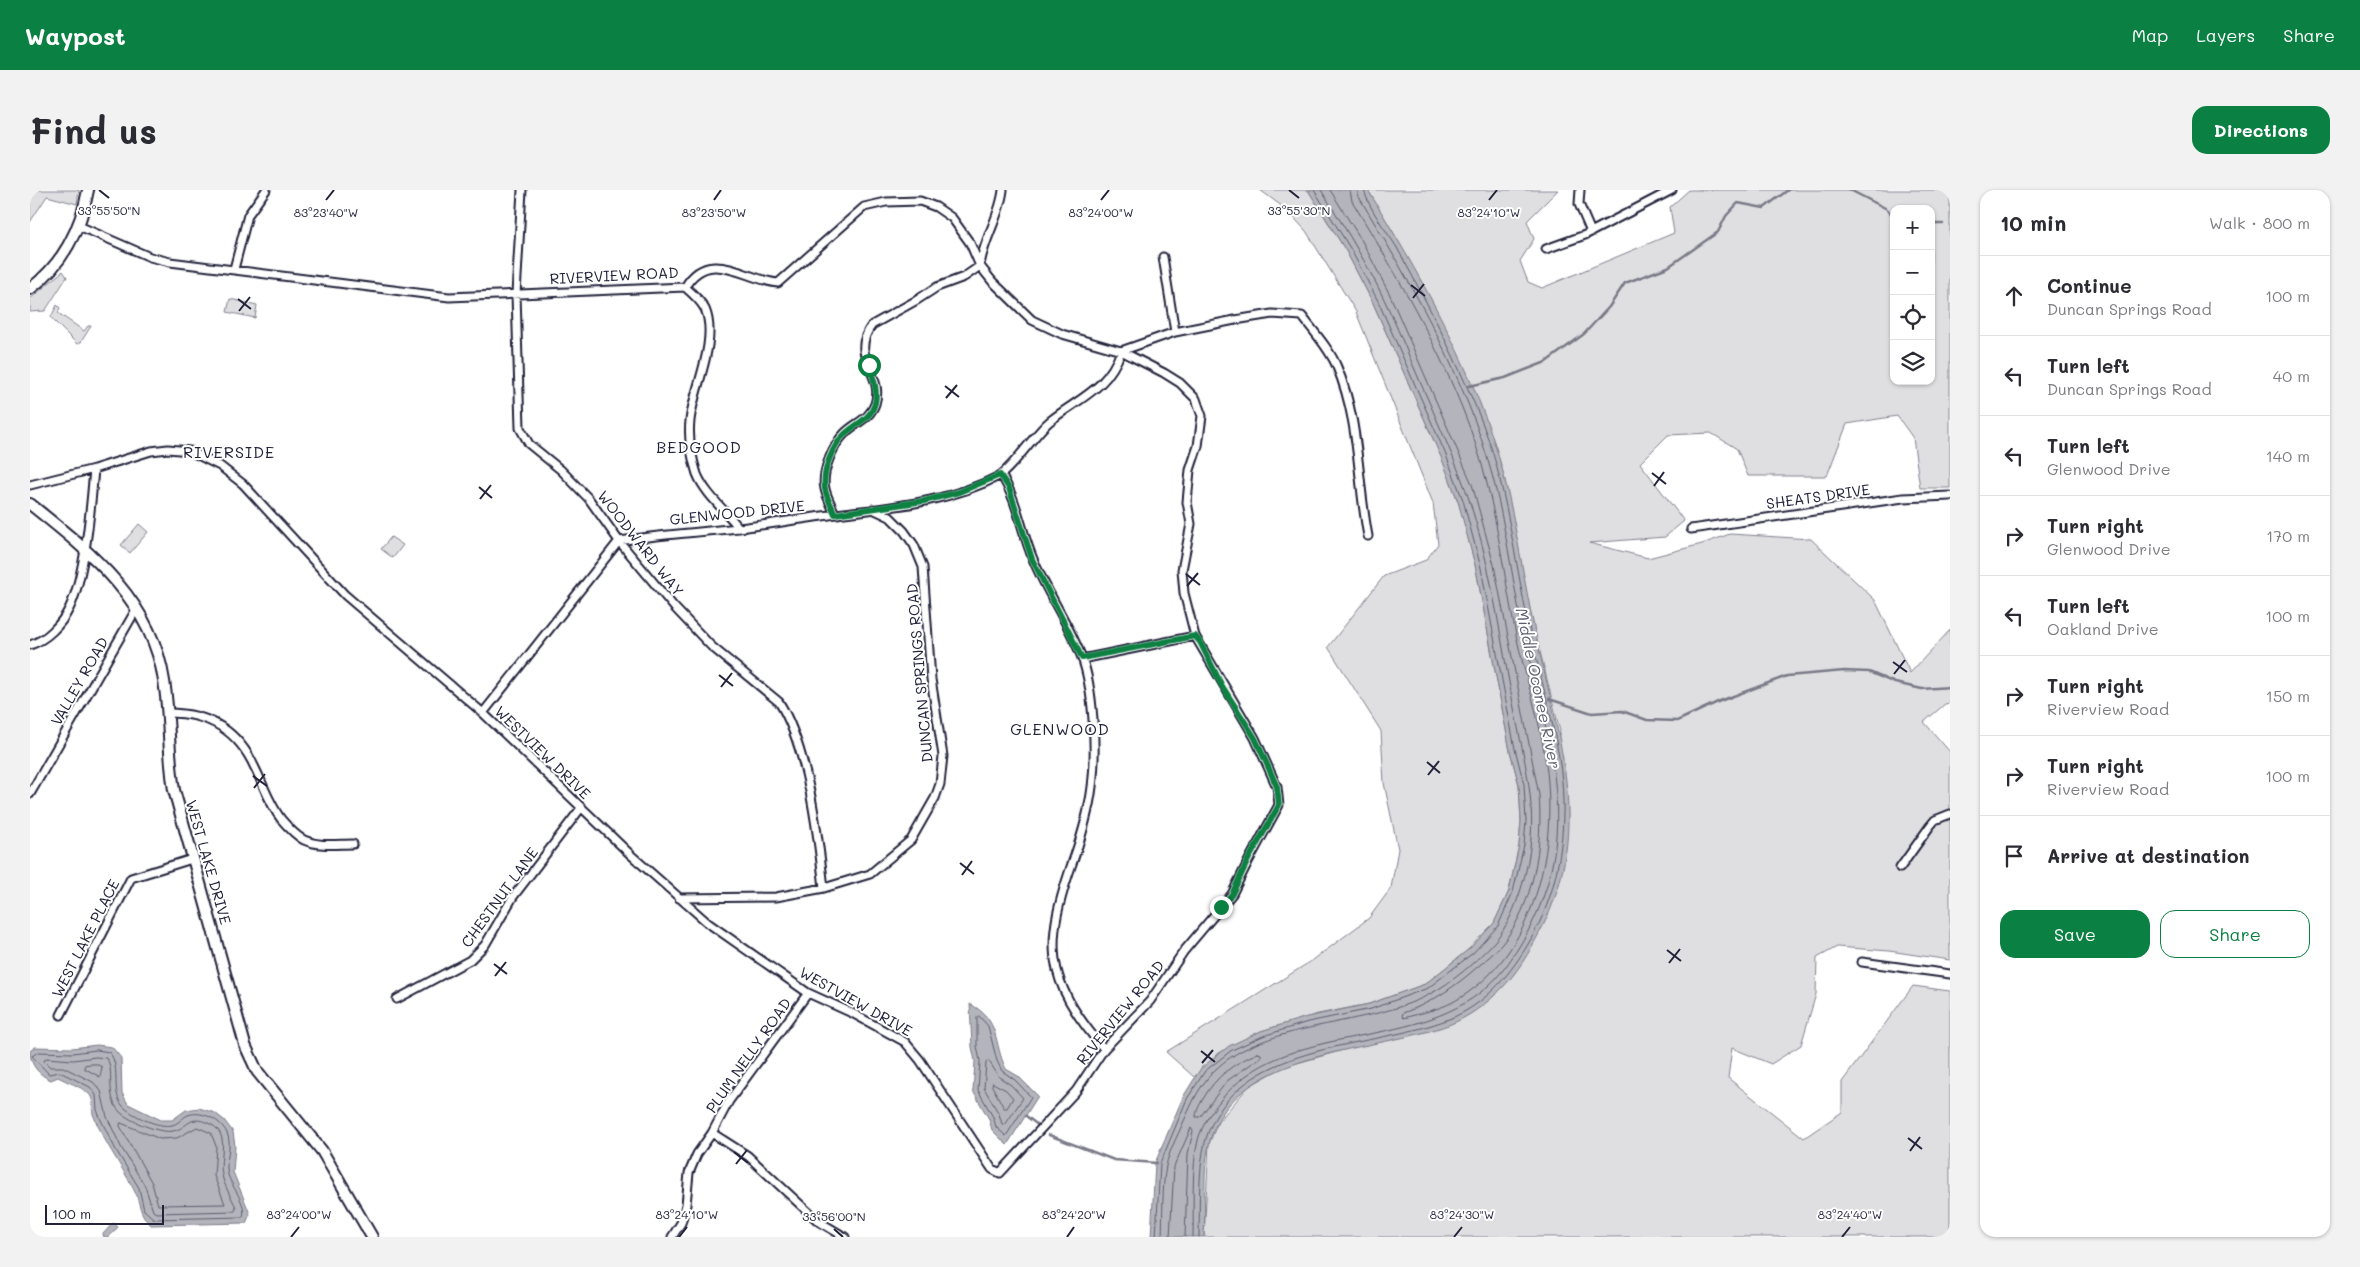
<!DOCTYPE html>
<html lang="en">
<head>
<meta charset="utf-8">
<style>
	body { margin:0; font-family:Mali,sans-serif; background:#f2f2f3; color:#2b2b33 }
	.controls { position:absolute; right:15px; top:15px; display:grid; overflow:hidden; border-radius:10px; box-shadow:0 1px 4px #0004 }
	.controls button { width:45px; height:45px; display:grid; place-items:center; padding:0; border:0; border-bottom:1px solid #e1e1e2; background:#fff; color:#2b2b33; font:25px sans-serif }
	.scale { position:absolute; left:15px; bottom:12px; width:119px; box-sizing:border-box; padding-left:5px; border:2px solid #22223b; border-top:0; font-size:14px; line-height:18px; white-space:nowrap; color:#22223b; -webkit-text-stroke:4px #fff; paint-order:stroke }
	.stop { position:absolute; width:15px; height:15px; margin:-11px; border:4px solid #0b8043; border-radius:50%; background:#fff }
	.stop.end { background:#0b8043; border-color:#fff; box-shadow:0 1px 5px #0008 }
	.list { margin:0; padding:0; list-style:none }
	h2 { display:flex; justify-content:space-between; align-items:center; height:65px; margin:0; padding:0 20px; font-size:21px }
	h2 small { font-size:16px; font-weight:400; color:#7c7c81 }
	.list li { display:grid; grid-template-columns:32px 1fr auto; gap:15px; align-items:center; box-sizing:border-box; height:80px; padding:0 20px; border-top:1px solid #e1e1e2 }
	.list b { display:block; font-size:19px; white-space:nowrap }
	.list p { margin:0; font-size:16px; white-space:nowrap; color:#7c7c81 }
	.list em { font-size:16px; font-style:normal; color:#7c7c81 }
	.actions { display:flex; gap:10px; padding:15px 20px }
	.actions a { flex:1; padding:11px 0; border:1px solid #0b8043; border-radius:15px; text-align:center; font-size:18px; color:#0b8043 }
	.actions .main { background:#0b8043; color:#fff }
	.icon { flex:none; width:28px; height:28px; fill:none; stroke:currentColor; stroke-width:2; stroke-linecap:round; stroke-linejoin:round }
	.map { position:relative; flex:none; width:1920px; height:1047px; overflow:hidden; border-radius:15px }
	header { display:flex; align-items:center; gap:30px; box-sizing:border-box; height:70px; padding:0 25px; background:#0b8043; color:#fff }
	header strong { font-size:24px }
	nav { display:flex; gap:28px; margin-inline-start:auto; font-size:18px }
	.intro { display:flex; align-items:center; justify-content:space-between; box-sizing:border-box; height:120px; padding:0 30px }
	h1 { margin:0; font-size:35px }
	.button { padding:12px 22px; border-radius:15px; background:#0b8043; color:#fff; font-size:18px; font-weight:700 }
	main { display:flex; gap:30px; padding:0 30px }
	aside { flex:1; background:#fff; border-radius:15px; box-shadow:0 1px 4px #0004 }
	.map>svg:first-child { display:block }
	.green { fill:#dfdfe2; stroke:#80808e; fill-rule:evenodd }
	.water { fill:#b4b4bc; stroke:#7a7a88 }
	.lines { fill:none; stroke-linecap:round; stroke-linejoin:round }
	.shore { stroke:#5c5c6f; stroke-width:1 }
	.stream { stroke:#7a7a88; stroke-width:2.5 }
	.minor-casing { stroke:#22223b; stroke-width:11 }
	.secondary-casing { stroke:#22223b; stroke-width:14 }
	.minor { stroke:#fff; stroke-width:7 }
	.secondary { stroke:#fff; stroke-width:10 }
	.route { stroke:#0b8043; stroke-width:6 }
	.ticks { fill:none; stroke:#22223b; stroke-width:2 }
	.labels { text-anchor:middle; dominant-baseline:central; stroke-width:4; stroke-linejoin:round; paint-order:stroke }
	.street-label { font-size:15px; fill:#22223b; stroke:#fff }
	.neighbourhood-label { font-size:16px; letter-spacing:1px; fill:#22223b; stroke:#fff }
	.water-label { font-size:16px; font-style:italic; fill:#5c5c6f; stroke:#fff }
	.ticks-label { font-size:12px; text-anchor:middle; fill:#22223b; stroke:#fff; stroke-width:4; stroke-linejoin:round; paint-order:stroke }
</style>
</head>
<body>
<header>
<strong>Waypost</strong>
<nav><a>Map</a><a>Layers</a><a>Share</a></nav>
</header>
<div class="intro"><h1>Find us</h1><a class="button">Directions</a></div>
<main>
<div class="map">
<svg width="1920" height="1047" viewBox="0 0 1920 1047">
	<rect width="100%" height="100%" fill="#fff"/>
	<filter id="ink" filterUnits="userSpaceOnUse"><feTurbulence type="fractalNoise" baseFrequency=".02" numOctaves="2"/><feDisplacementMap in="SourceGraphic" scale="10" xChannelSelector="R" yChannelSelector="G"/><feConvolveMatrix kernelMatrix="1 2 1 2 8 2 1 2 1" color-interpolation-filters="sRGB"/></filter>
	<g filter="url(#ink)">
		<path class="green" d="M0,0H49L47,14L17,6L0,32Z
			M1230,0H1278L1316,61L1343,113L1416,278L1432,323L1446,379L1480,561L1489,595L1491,631L1489,655L1479,701L1464,733L1439,759L1395,794L1339,814L1288,824L1231,841L1189,863L1164,887L1136,862L1283,770L1339,728L1361,698L1368,659L1354,593L1351,541L1298,457L1354,386L1396,370L1408,354L1403,313L1326,122L1276,41L1257,20Z
			M1338,0H1528L1497,31L1504,49L1490,71L1498,92L1512,98L1644,43L1640,17L1659,0H1920V298H1890L1883,248L1867,226L1817,234L1797,286H1718L1707,259L1681,243L1638,245L1610,273L1654,331L1635,347L1559,353L1618,368L1672,354L1700,344L1781,349L1845,410L1880,483L1920,440V513L1915,514L1894,532L1920,562V770L1859,761L1807,757L1787,768L1786,804L1771,855L1741,874L1702,858L1698,888L1774,948L1812,922V892L1883,796L1920,801V1047H1174L1179,954L1188,932L1218,897L1253,877L1310,861L1454,814L1530,541L1501,426L1474,286L1464,252L1417,142L1378,69ZM1864,19H1901V191H1864Z
			M33,81L37,87L15,121L0,122V109Z
			M200,109L227,115L225,128L197,122Z
			M27,115L30,118L28,123L54,141L58,136H61L51,152L47,154L23,130L21,127Z
			M109,334L118,342L100,363L91,355Z
			M361,347L373,355L363,368L351,359Z"/>
		<path class="water" d="M1278,0H1338C1388,82 1438,169 1467,261C1485,319 1492,386 1506,446C1529,551 1565,646 1506,749C1495,770 1482,790 1464,806C1452,817 1436,828 1421,834C1346,863 1208,857 1180,950C1172,979 1176,1017 1174,1047H1121L1125,973L1153,907L1171,878L1199,856L1231,841L1277,827L1339,814L1395,794L1439,759L1464,733L1479,701L1489,655L1491,631L1489,595L1480,561L1446,379L1428,311L1411,267L1343,113L1316,61Z
			M940,814C971,830 963,853 976,879L988,886L1008,906L977,955L962,940L959,929L943,901L945,871L942,857Z
			M67,855L82,857L91,868L92,903L98,914L131,930H142L156,920L169,918L185,923L194,930L203,942L205,956L203,982L220,1024L216,1033L121,1035C108,1024 111,1012 103,998C90,973 73,951 63,924C61,917 65,909 58,903C50,896 37,892 28,887L21,890C9,885 0,875 0,861L5,857L42,858Z
			M83,1033L88,1037L79,1047H74L73,1044Z"/>
		<g class="lines">
			<path class="shore" d="M1300,0L1332,51L1360,105L1442,294L1464,375L1509,605C1513,654 1504,715 1472,754C1462,766 1449,775 1438,785C1417,802 1398,814 1373,823L1372,826L1374,828C1390,823 1408,820 1423,812C1507,766 1529,655 1515,567C1509,526 1495,486 1486,445C1474,388 1467,323 1450,268C1422,177 1371,92 1322,11L1320,0
				M949,826L958,836L967,871L972,881L985,890L1001,907L976,946L966,937L963,927L948,900L950,871L947,856V828Z
				M67,860L79,862C93,878 78,905 96,919C106,927 129,938 142,935C148,934 153,927 158,925C172,920 191,930 197,943C203,956 194,971 198,985C202,997 217,1014 213,1027L124,1029L114,1020L109,998L86,960L71,930L67,920L66,905L60,897L30,882L19,884L2,866L8,862L42,863Z
				M1228,863L1231,864V867L1197,891L1170,927H1166C1166,921 1170,914 1173,909C1186,886 1204,873 1228,863Z
				M66,867L76,868C86,879 74,905 90,922C99,931 131,944 143,941C159,938 158,924 178,933C202,943 188,966 192,985C194,995 201,1007 206,1017L205,1021L126,1023L123,1021L115,996L91,957L77,927L71,901L63,892L33,877H20L14,871L16,868L43,870Z
				M959,871L969,887L981,895L993,908L975,935L972,934L969,924L954,898L956,873Z
				M66,874L72,877L70,887L54,878L55,875Z
				M963,893L976,900L983,908L977,918H974L962,896Z
				M91,933L130,949L147,948L167,937L181,943L186,956L184,986L195,1014L128,1015L122,993L90,936Z
				M1126,1047L1130,974L1157,909L1175,881L1202,860L1233,846L1278,832L1341,819L1398,798L1443,763L1468,736L1483,702L1494,655L1496,631L1494,594L1485,559L1451,378L1433,310L1416,265L1348,111L1320,58L1284,0
				M1132,1047C1133,1024 1132,998 1136,976C1139,961 1147,947 1153,933C1159,920 1165,905 1174,893C1218,829 1335,840 1400,804C1423,792 1448,770 1465,751C1478,736 1485,717 1491,699C1513,629 1496,582 1483,513C1471,452 1463,389 1445,329C1434,289 1416,252 1400,214C1382,175 1367,134 1347,95C1330,62 1311,31 1291,0
				M1140,1047L1144,977L1161,938L1163,941L1158,964L1155,1047
				M1163,1047C1164,1018 1161,977 1168,950C1172,936 1180,923 1190,911C1255,828 1381,864 1457,797C1474,782 1485,764 1496,745C1552,645 1519,553 1495,451C1482,391 1475,325 1457,267C1429,175 1378,89 1329,7L1327,0
				M1169,1047C1170,1016 1167,966 1180,938C1220,849 1341,860 1419,829C1457,814 1482,782 1501,749C1525,707 1534,659 1533,611C1532,555 1513,501 1501,446C1488,389 1481,330 1466,274C1456,237 1439,201 1423,166C1405,128 1386,92 1366,56C1355,39 1339,19 1334,0"/>
			<path class="stream" d="M1820,0L1857,19L1864,27
				M1901,34H1913
				M1439,196L1475,188L1516,172L1554,144L1579,117L1595,93L1638,77L1688,42L1696,26L1708,13L1734,18L1758,0
				M1519,509L1562,523L1592,521L1617,530L1647,531L1690,511L1757,486L1814,481L1839,482L1865,493L1892,499L1920,497
				M996,926L1009,936
				M1019,945L1084,970L1127,973"/>
			<g class="minor-casing">
				<path id="minor" d="M492,0L486,104L490,238L499,254L531,280L559,309L589,351L644,417L681,456L749,512C778,558 788,645 794,698
					M1550,0L1549,14L1561,42
					M49,36L120,67L140,72L419,107L655,97
					M1516,59L1555,45L1642,0
					M1133,67L1145,142
					M204,79L218,25L236,0
					M655,97C662,103 671,111 675,119C689,151 663,199 660,231C658,248 662,268 667,284C675,304 696,321 709,338
					M971,285C988,311 991,341 1003,369C1017,403 1039,434 1052,468C1063,497 1066,555 1063,587C1061,615 1053,642 1044,668C1014,753 1013,788 1074,859
					M0,295L64,279L121,261L138,259L160,261L190,276L213,294L315,405L453,523L601,665L678,733L778,803L822,823L875,852L890,870L962,979L970,983L1046,901L1074,859L1120,811L1154,761L1202,704L1219,670L1249,615L1247,597L1225,548L1165,446L1154,403L1152,380L1161,334L1157,312L1160,280L1168,256L1172,226L1166,209L1150,193L1134,183L1091,161L1032,144L1002,130L962,91L950,76L940,53L922,28L906,17L890,11L856,12L834,17L748,93C715,90 679,56 655,97
					M805,324C802,316 797,308 795,299C791,282 803,255 815,243C826,232 839,230 845,214C855,183 818,167 842,135L887,110L907,97L934,87L950,76C953,50 970,27 973,0
					M1661,339L1873,308L1920,306
					M0,455C16,450 31,435 39,419C55,387 61,316 64,279
					M1052,469L1165,446
					M138,523C179,523 208,540 225,578C234,596 239,613 251,629C257,636 266,646 274,650C290,657 307,654 323,654
					M453,523L589,351C629,345 669,342 709,338C742,334 774,328 807,324C861,317 920,312 969,286C983,278 1005,243 1020,231C1049,208 1078,199 1091,161L1145,142L1205,130L1242,124L1272,126C1284,142 1299,158 1307,177C1330,232 1327,289 1338,346
					M0,604L107,418
					M1870,678L1900,636L1905,630L1920,624
					M649,708L746,707L794,698L840,684L881,650L905,608L910,594L913,566L901,489L893,377L884,355L874,341L860,327L843,319
					M1832,772L1920,784
					M367,809L440,770L455,755L483,707L551,618
					M31,825L101,688L162,669
					M682,943L718,966L788,1031L815,1047
					M642,1047L651,1033L656,1015L659,983L667,964L682,943L699,911L778,803"/>
			</g>
			<g class="secondary-casing">
				<path id="secondary" d="M0,99C32,75 51,39 58,0
					M0,314C60,362 122,410 134,491C140,527 138,564 144,600L215,855L227,881L292,961L342,1047"/>
			</g>
			<use href="#minor" class="minor"/>
			<use href="#secondary" class="secondary"/>
		</g>
	</g>
	<g class="lines" filter="url(#ink)">
		<path class="route" d="M839,175C843,187 848,200 845,213C841,229 827,233 816,243C803,254 792,281 795,299C796,307 802,316 805,324L894,311L929,302L970,285L979,298L1002,369L1052,468L1165,446L1170,452L1192,496L1225,548L1236,572L1247,597L1249,615L1218,670L1202,704L1191,717"/>
	</g>
	<path class="ticks" d="M69,0L79,8M1259,0L1269,8M296,10L304,0M684,10L691,0M1071,10L1079,0M1459,10L1467,0M1381,95L1395,106M1383,108L1394,94M208,109L221,119M209,121L220,107M915,196L929,207M916,208L927,195M1622,283L1636,294M1624,296L1634,282M449,297L462,308M450,309L461,295M1156,384L1170,395M1157,396L1168,383M1863,472L1877,482M1864,484L1875,470M689,485L703,496M691,497L702,483M1397,572L1410,583M1398,585L1409,571M223,586L237,596M224,598L235,584M930,673L944,684M932,685L942,671M1637,760L1651,771M1639,773L1650,759M464,774L477,784M465,786L476,772M1171,861L1185,872M1172,873L1183,860M1878,948L1892,959M1880,961L1890,947M704,962L718,973M706,974L717,960M804,1039L813,1047M261,1047L269,1037M649,1047L657,1037M1037,1047L1044,1037M1424,1047L1432,1037M1812,1047L1820,1037"/>
	<g class="labels">
		<g class="street-label">
			<text transform="translate(584 85) rotate(-3)">RIVERVIEW ROAD</text>
			<text transform="translate(1788 306) rotate(-8)">SHEATS DRIVE</text>
			<text transform="translate(707 322) rotate(-6)">GLENWOOD DRIVE</text>
			<text transform="translate(611 353) rotate(52)">WOODWARD WAY</text>
			<text transform="translate(889 483) rotate(-95)">DUNCAN SPRINGS ROAD</text>
			<text transform="translate(49 491) rotate(-60)">VALLEY ROAD</text>
			<text transform="translate(513 562) rotate(44)">WESTVIEW DRIVE</text>
			<text transform="translate(179 672) rotate(74)">WEST LAKE DRIVE</text>
			<text transform="translate(469 707) rotate(-54)">CHESTNUT LANE</text>
			<text transform="translate(55 748) rotate(-63)">WEST LAKE PLACE</text>
			<text transform="translate(826 811) rotate(29)">WESTVIEW DRIVE</text>
			<text transform="translate(1090 822) rotate(-51)">RIVERVIEW ROAD</text>
			<text transform="translate(718 865) rotate(-55)">PLUM NELLY ROAD</text>
		</g>
		<g class="neighbourhood-label">
			<text x="669" y="256">BEDGOOD</text>
			<text x="199" y="261">RIVERSIDE</text>
			<text x="1030" y="538">GLENWOOD</text>
		</g>
		<g class="water-label">
			<text transform="translate(1509 498) rotate(78)">Middle Oconee River</text>
		</g>
	</g>
	<g class="ticks-label">
		<text x="1269" y="25">33°55'30"N</text>
		<text x="79" y="25">33°55'50"N</text>
		<text x="296" y="27">83°23'40"W</text>
		<text x="684" y="27">83°23'50"W</text>
		<text x="1071" y="27">83°24'00"W</text>
		<text x="1459" y="27">83°24'10"W</text>
		<text x="269" y="1029">83°24'00"W</text>
		<text x="657" y="1029">83°24'10"W</text>
		<text x="1044" y="1029">83°24'20"W</text>
		<text x="1432" y="1029">83°24'30"W</text>
		<text x="1820" y="1029">83°24'40"W</text>
		<text x="804" y="1031">33°56'00"N</text>
	</g>
</svg>
<div class="controls">
<button>+</button>
<button>−</button>
<button><svg class="icon" aria-label="locate" viewBox="0 0 24 24"><circle cx="12" cy="12" r="6"/><path d="M12 2v4M12 18v4M2 12h4M18 12h4"/></svg></button>
<button><svg class="icon" aria-label="layers" viewBox="0 0 24 24"><path d="M12 4l9 5-9 5-9-5zM3 14l9 5 9-5"/></svg></button>
</div>
<div class="scale">100 m</div>
<div class="stop" style="left:839px;top:175px"></div>
<div class="stop end" style="left:1191px;top:717px"></div>
</div>
<aside>
<h2>10 min<small>Walk · 800 m</small></h2>
<ul class="list">
<li><svg class="icon" aria-label="ahead" viewBox="0 0 24 24"><path d="M12 20V5M6 11l6-6 6 6"/></svg><div><b>Continue</b><p>Duncan Springs Road</p></div><em>100 m</em></li>
<li><svg class="icon" aria-label="left" viewBox="0 0 24 24"><path d="M17 20v-9H6M10 6l-5 5 5 5"/></svg><div><b>Turn left</b><p>Duncan Springs Road</p></div><em>40 m</em></li>
<li><svg class="icon" aria-label="left" viewBox="0 0 24 24"><path d="M17 20v-9H6M10 6l-5 5 5 5"/></svg><div><b>Turn left</b><p>Glenwood Drive</p></div><em>140 m</em></li>
<li><svg class="icon" aria-label="right" viewBox="0 0 24 24"><path d="M7 20v-9h11M14 6l5 5-5 5"/></svg><div><b>Turn right</b><p>Glenwood Drive</p></div><em>170 m</em></li>
<li><svg class="icon" aria-label="left" viewBox="0 0 24 24"><path d="M17 20v-9H6M10 6l-5 5 5 5"/></svg><div><b>Turn left</b><p>Oakland Drive</p></div><em>100 m</em></li>
<li><svg class="icon" aria-label="right" viewBox="0 0 24 24"><path d="M7 20v-9h11M14 6l5 5-5 5"/></svg><div><b>Turn right</b><p>Riverview Road</p></div><em>150 m</em></li>
<li><svg class="icon" aria-label="right" viewBox="0 0 24 24"><path d="M7 20v-9h11M14 6l5 5-5 5"/></svg><div><b>Turn right</b><p>Riverview Road</p></div><em>100 m</em></li>
<li><svg class="icon" aria-label="arrive" viewBox="0 0 24 24"><path d="M6 21V4h12l-3 4 3 4H6"/></svg><div><b>Arrive at destination</b></div></li>
</ul>
<div class="actions"><a class="main">Save</a><a>Share</a></div>
</aside>
</main>
</body>
</html>
